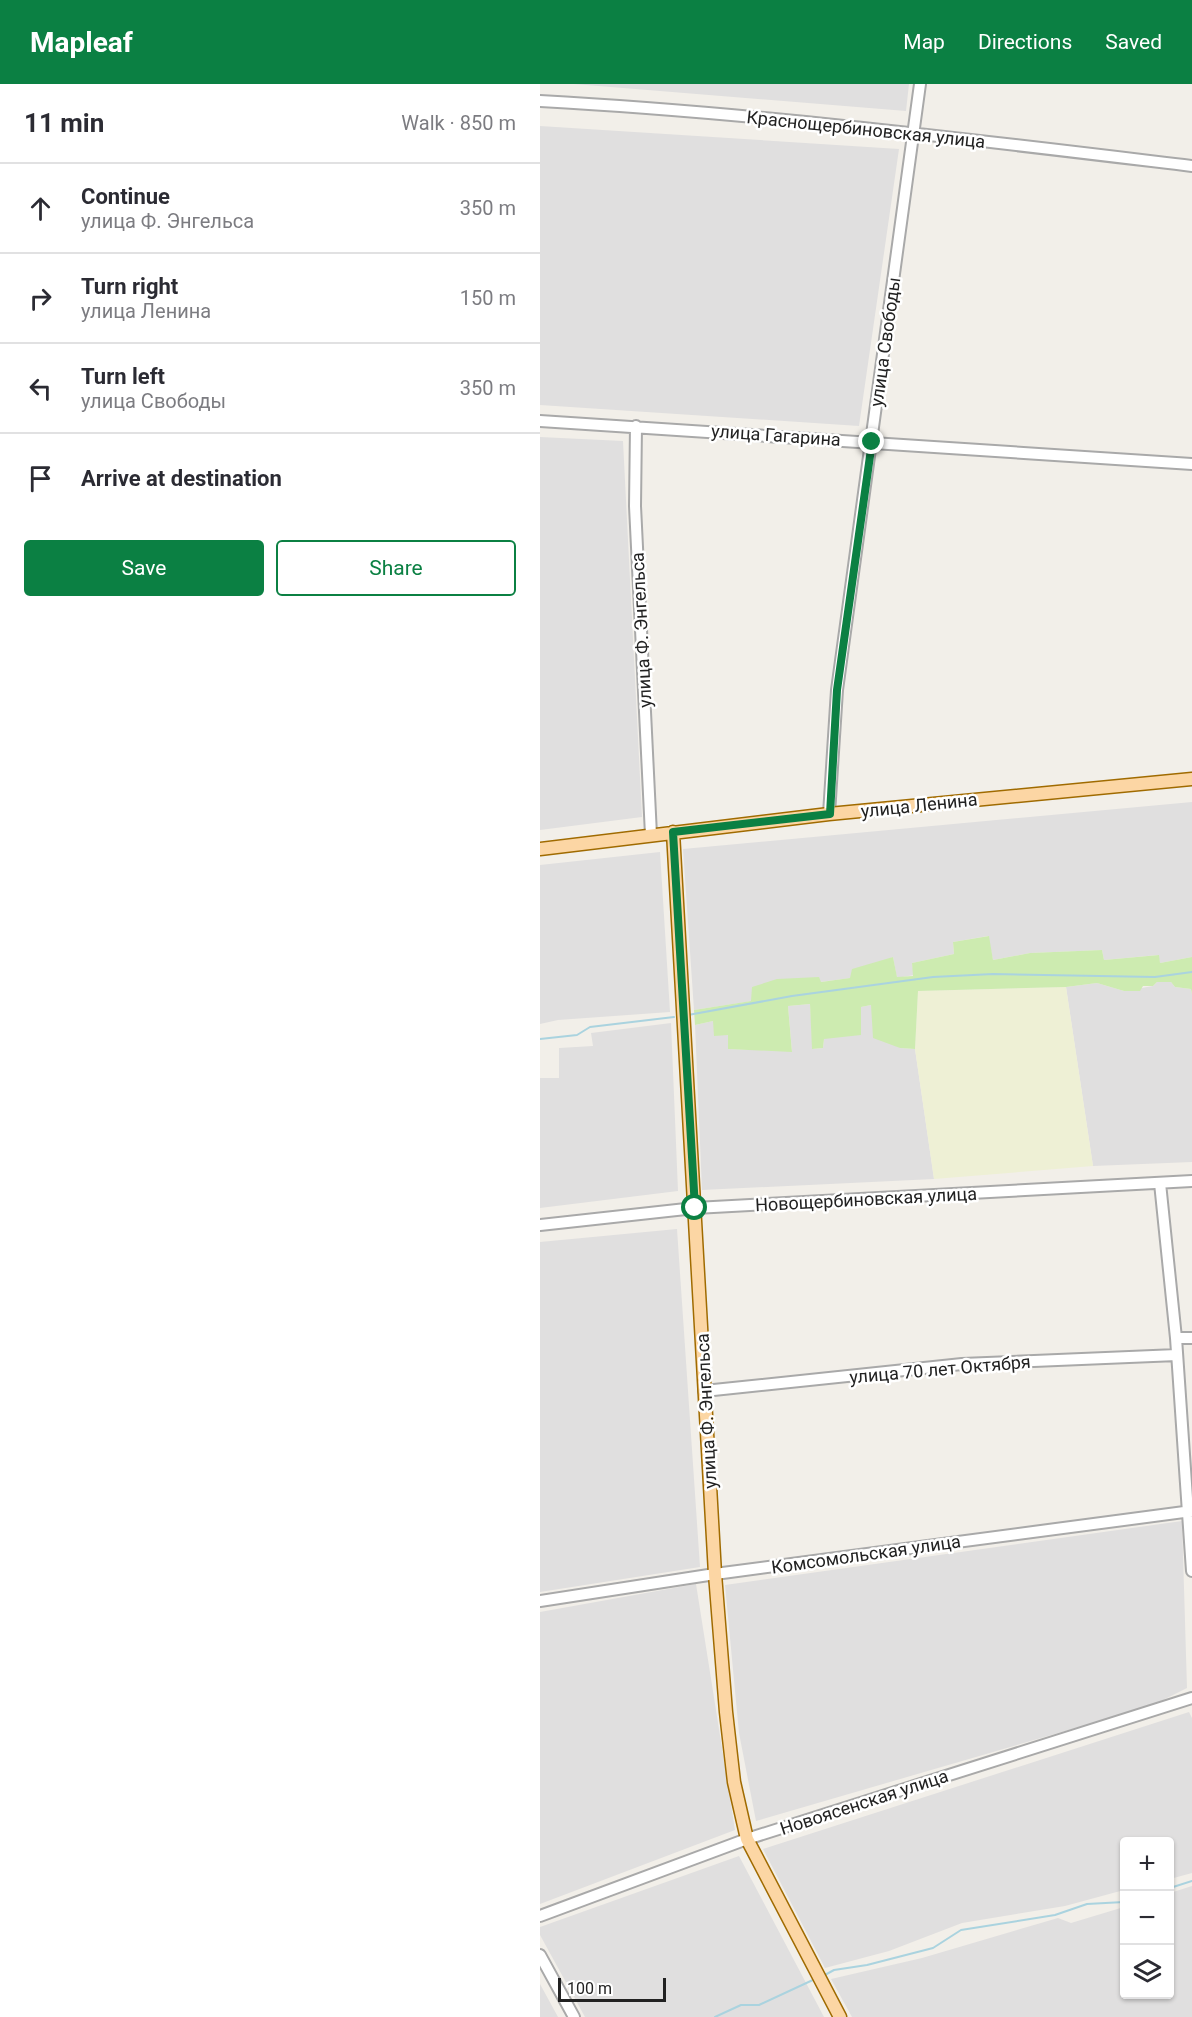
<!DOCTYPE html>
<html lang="en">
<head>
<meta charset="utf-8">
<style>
	body { margin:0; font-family:Roboto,sans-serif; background:#f7f7f7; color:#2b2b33 }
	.controls { position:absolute; right:18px; bottom:18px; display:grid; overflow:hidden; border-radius:6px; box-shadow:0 2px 4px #0004 }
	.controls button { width:54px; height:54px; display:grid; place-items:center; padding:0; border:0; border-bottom:2px solid #e1e1e2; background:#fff; color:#2b2b33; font:30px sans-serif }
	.scale { position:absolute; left:18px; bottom:15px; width:108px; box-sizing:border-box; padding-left:6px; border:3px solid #222; border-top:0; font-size:16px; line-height:21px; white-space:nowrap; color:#222; -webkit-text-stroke:4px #fff; paint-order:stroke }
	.stop { position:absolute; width:18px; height:18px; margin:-14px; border:4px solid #0b8043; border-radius:50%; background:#fff }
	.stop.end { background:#0b8043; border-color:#fff; box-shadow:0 2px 6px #0008 }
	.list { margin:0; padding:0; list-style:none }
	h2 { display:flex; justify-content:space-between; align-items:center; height:78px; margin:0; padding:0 24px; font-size:26px }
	h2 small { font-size:20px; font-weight:400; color:#7c7c81 }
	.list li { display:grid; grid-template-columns:39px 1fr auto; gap:18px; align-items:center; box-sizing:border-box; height:90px; padding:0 24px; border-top:2px solid #e1e1e2 }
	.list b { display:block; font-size:22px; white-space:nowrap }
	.list p { margin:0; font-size:20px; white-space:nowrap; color:#7c7c81 }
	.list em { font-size:20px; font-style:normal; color:#7c7c81 }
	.actions { display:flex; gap:12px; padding:18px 24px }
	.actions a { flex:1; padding:14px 0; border:2px solid #0b8043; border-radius:6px; text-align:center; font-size:21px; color:#0b8043 }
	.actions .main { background:#0b8043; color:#fff }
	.icon { flex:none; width:33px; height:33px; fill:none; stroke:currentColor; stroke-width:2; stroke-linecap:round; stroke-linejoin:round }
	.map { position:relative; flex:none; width:652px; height:1933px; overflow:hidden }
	header { display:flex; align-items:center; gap:36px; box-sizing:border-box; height:84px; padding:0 30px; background:#0b8043; color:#fff }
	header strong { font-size:28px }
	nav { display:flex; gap:33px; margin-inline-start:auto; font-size:21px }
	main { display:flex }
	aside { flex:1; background:#fff }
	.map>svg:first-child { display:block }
	.residential { fill:#e0dfdf }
	.farmland { fill:#eef0d5 }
	.grass { fill:#cdebb0 }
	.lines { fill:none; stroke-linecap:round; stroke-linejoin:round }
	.stream { stroke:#aad3df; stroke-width:2 }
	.minor-casing { stroke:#a9a9a9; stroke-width:14 }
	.major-casing { stroke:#a06b00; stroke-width:15 }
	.minor { stroke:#fff; stroke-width:10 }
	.major { stroke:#fcd6a4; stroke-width:12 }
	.route { stroke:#0b8043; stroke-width:8 }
	.labels { text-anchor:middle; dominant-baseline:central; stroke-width:5; stroke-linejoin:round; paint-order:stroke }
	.street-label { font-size:18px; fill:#222; stroke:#fff }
</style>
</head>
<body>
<header>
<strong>Mapleaf</strong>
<nav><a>Map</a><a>Directions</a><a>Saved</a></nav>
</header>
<main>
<aside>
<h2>11 min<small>Walk · 850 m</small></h2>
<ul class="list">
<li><svg class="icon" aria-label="ahead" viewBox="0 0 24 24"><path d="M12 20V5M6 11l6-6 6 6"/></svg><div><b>Continue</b><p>улица Ф. Энгельса</p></div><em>350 m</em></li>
<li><svg class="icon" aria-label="right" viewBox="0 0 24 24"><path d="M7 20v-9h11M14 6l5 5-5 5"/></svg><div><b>Turn right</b><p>улица Ленина</p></div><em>150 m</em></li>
<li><svg class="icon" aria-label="left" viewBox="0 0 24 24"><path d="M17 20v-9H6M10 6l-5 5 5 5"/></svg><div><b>Turn left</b><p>улица Свободы</p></div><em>350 m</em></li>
<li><svg class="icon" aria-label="arrive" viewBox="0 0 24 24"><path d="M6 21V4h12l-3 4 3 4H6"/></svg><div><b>Arrive at destination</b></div></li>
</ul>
<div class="actions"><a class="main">Save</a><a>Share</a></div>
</aside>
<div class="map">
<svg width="652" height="1933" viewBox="0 0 652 1933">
	<rect width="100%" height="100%" fill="#f2efe9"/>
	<path class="residential" d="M34,0H369L366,27Z
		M0,42L359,65L319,342L0,321Z
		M0,353L83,357L102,733L0,746Z
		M652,718V873L620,879L618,871L564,876L562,866L490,869L453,876L448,852L413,858L414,870L372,879L374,891L357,894L353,873L311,894L280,898L212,917L154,926L143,765Z
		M120,768L130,928L18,936L0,940V781Z
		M617,898H631L635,903L651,905L652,910V1078L553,1082L526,903L557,899L584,907L613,902Z
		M270,920L273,965L283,964L284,955L321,923L331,921L360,964L375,965L394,1095L162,1106L155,941L173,937L188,951V965L252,967L248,922Z
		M131,939L138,1107L0,1124V994H19V964L53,962L51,949Z
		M137,1145L160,1483L0,1508V1158Z
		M642,1437L647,1604L611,1622L216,1737L199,1649L185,1501Z
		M156,1500L195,1746L0,1820V1528Z
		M649,1628L652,1634V1789L630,1795V1758H584V1806L525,1822L422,1839L349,1867L285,1884L223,1765Z
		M199,1772L284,1933H45L0,1851V1843Z
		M652,1802V1933H312L291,1895L382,1874L518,1834L531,1839L584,1823V1910H630V1809Z
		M0,1900L18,1933H0Z"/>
	<path class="farmland" d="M526,903L553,1082L394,1095L375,965L378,907Z"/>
	<path class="grass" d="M449,852L453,876L490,869L562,866L564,876L619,871L620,879L652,873V910L651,905L635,903L631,898H617L613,902H603L600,907H584L557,899L526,903L378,907L375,965L360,964L333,954L331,921L321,923V951L284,955L283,964L272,965L270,920L248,922L252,968L188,965V951L174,952L173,937L155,941L154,926L211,917L212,903L237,895L279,893L281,898L310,894L312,885L353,873L357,893L373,892L372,879L414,870L413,858Z"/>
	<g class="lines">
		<path class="stream" d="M148,931L252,912L393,893L453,890L615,893L652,888
			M0,955L37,951L50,943L134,933
			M630,1804L652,1797
			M283,1892L294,1886L327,1881L393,1864L421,1846L515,1831L547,1820L584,1818
			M175,1933L201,1921H219L275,1895"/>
		<g class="minor-casing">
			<path id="minor" d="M0,17C218,29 435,56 652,82
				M0,337L652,380
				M96,342L95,422L111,751
				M289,730L297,606L380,0
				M620,1099L636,1254L652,1487
				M0,1141L155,1124L652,1097
				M636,1254H652
				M164,1307L422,1280L637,1271
				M0,1517L175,1490L652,1427
				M0,1832L207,1755L652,1614
				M0,1871L34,1933"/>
		</g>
		<g class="major-casing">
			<path id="major" d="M133,748L175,1490L186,1628L194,1698L207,1755L300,1933
				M0,765L289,730L652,695"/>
		</g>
		<use href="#minor" class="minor"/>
		<use href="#major" class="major"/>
	</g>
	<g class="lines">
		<path class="route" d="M155,1124L133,748L290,730L297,606L332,358"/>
	</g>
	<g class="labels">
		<g class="street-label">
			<text transform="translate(326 45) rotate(6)">Краснощербиновская улица</text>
			<text transform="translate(345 258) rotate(-82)">улица Свободы</text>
			<text transform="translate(236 351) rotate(4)">улица Гагарина</text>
			<text transform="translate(101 546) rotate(-93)">улица Ф. Энгельса</text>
			<text transform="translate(379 721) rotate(-6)">улица Ленина</text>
			<text transform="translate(326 1115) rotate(-3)">Новощербиновская улица</text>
			<text transform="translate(400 1285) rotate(-5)">улица 70 лет Октября</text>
			<text transform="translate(166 1327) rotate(-93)">улица Ф. Энгельса</text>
			<text transform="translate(326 1470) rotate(-8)">Комсомольская улица</text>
			<text transform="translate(324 1718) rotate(-18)">Новоясенская улица</text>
		</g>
	</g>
</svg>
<div class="controls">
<button>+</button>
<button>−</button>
<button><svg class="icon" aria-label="layers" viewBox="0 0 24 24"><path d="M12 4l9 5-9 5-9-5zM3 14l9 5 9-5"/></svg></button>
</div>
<div class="scale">100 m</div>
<div class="stop" style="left:155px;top:1124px"></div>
<div class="stop end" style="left:332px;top:358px"></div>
</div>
</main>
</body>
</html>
